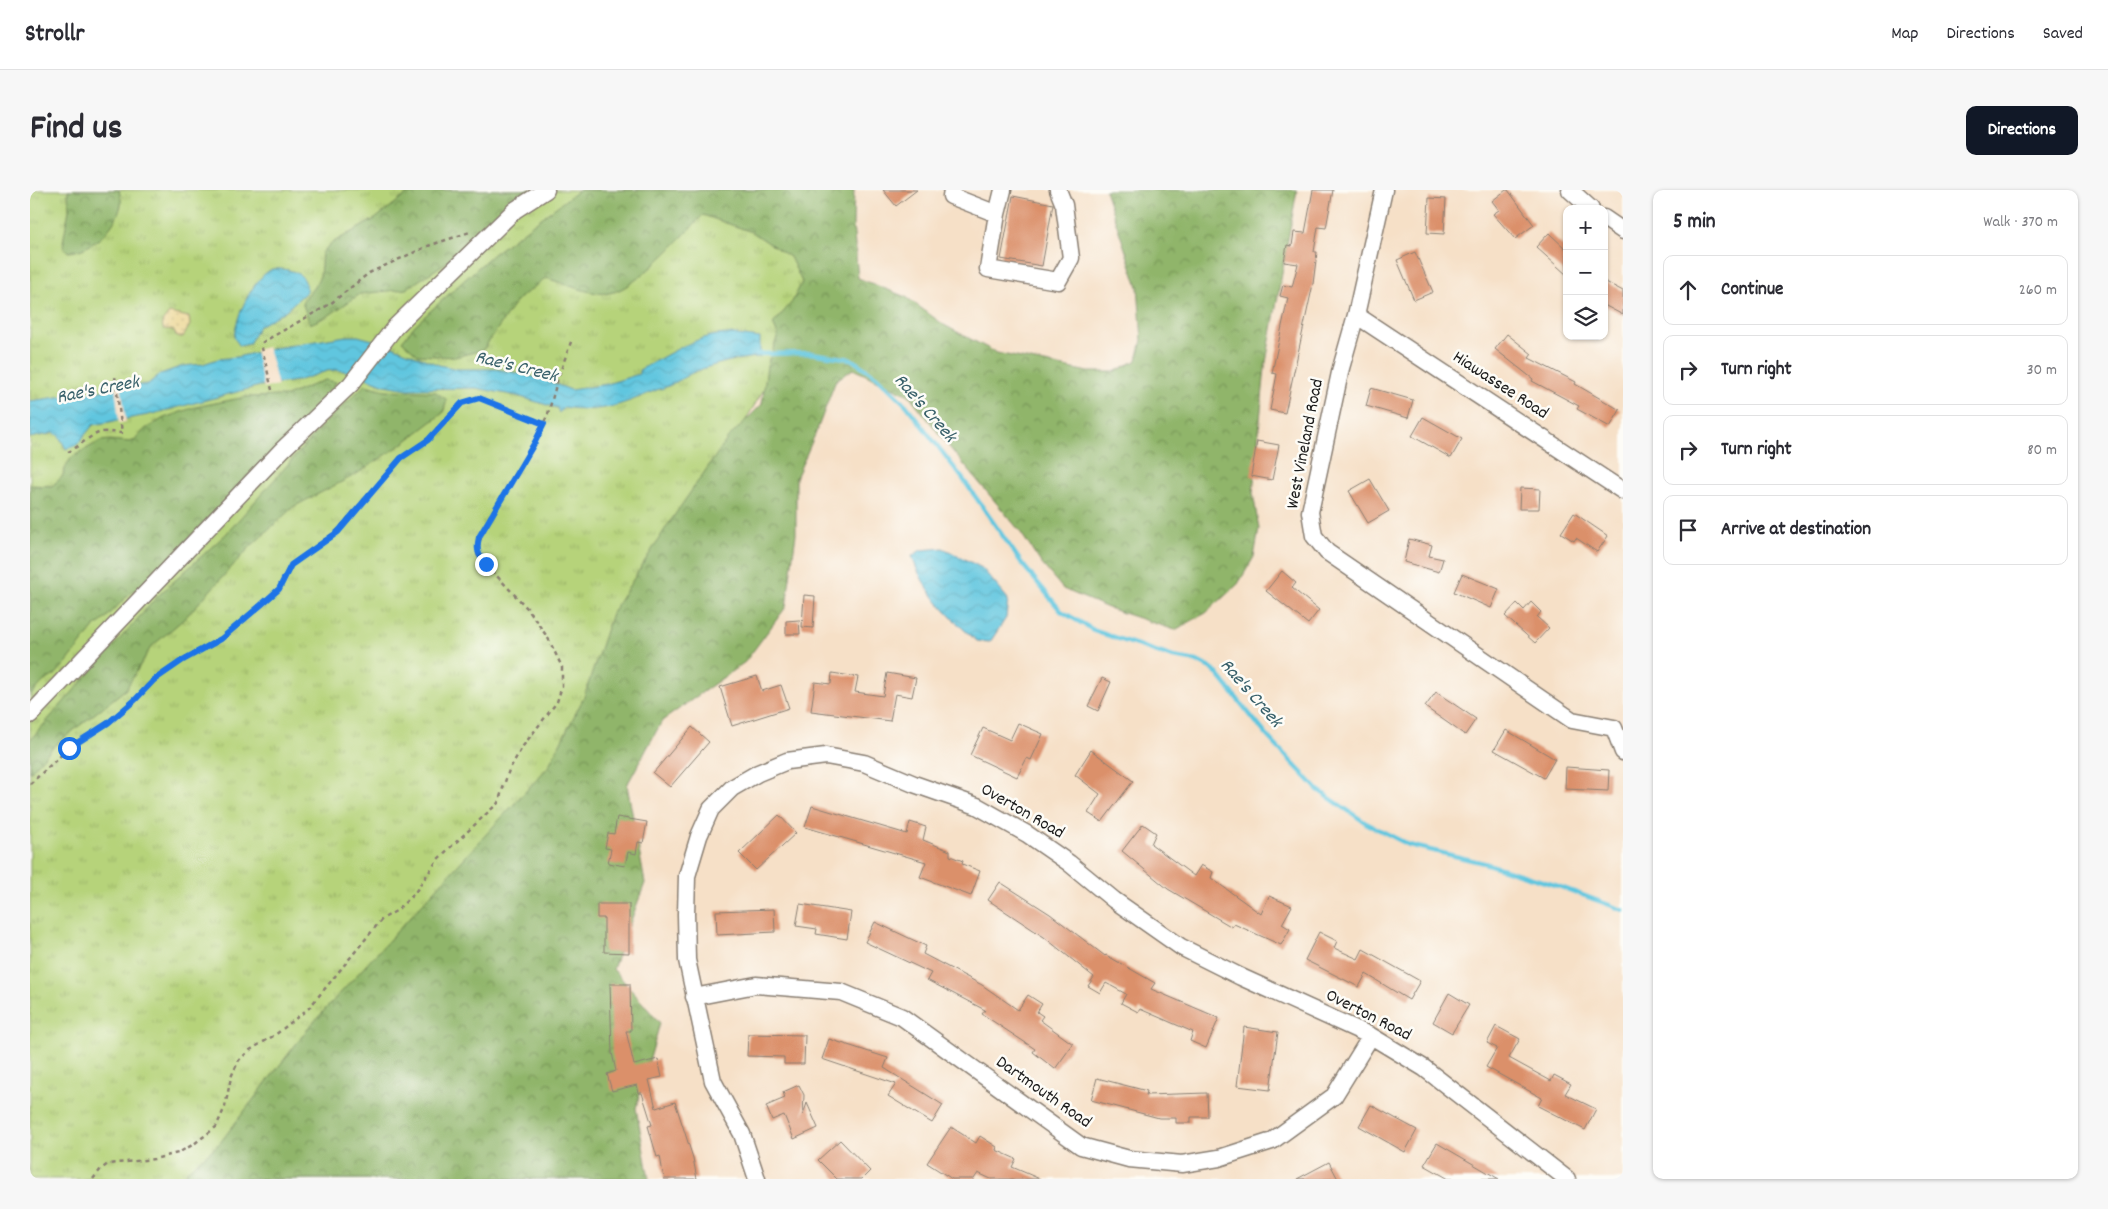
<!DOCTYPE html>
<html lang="en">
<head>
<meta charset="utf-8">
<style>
	body { margin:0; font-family:Dekko,sans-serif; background:#f7f7f7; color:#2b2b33 }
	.controls { position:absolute; right:15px; top:15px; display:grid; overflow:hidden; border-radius:10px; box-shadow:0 1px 4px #0004 }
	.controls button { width:45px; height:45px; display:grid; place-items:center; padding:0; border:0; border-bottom:1px solid #e1e1e2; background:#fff; color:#2b2b33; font:25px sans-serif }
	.stop { position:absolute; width:15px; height:15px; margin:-11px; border:4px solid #1a73e8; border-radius:50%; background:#fff }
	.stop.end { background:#1a73e8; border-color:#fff; box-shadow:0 1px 5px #0008 }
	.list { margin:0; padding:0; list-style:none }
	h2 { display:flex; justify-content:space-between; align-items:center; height:65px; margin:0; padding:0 20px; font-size:21px }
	h2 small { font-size:16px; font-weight:400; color:#7c7c81 }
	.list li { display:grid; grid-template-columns:32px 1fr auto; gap:15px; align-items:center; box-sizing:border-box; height:70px; margin:0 10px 10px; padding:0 10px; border:1px solid #e1e1e2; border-radius:10px }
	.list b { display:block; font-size:19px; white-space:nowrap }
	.list em { font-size:16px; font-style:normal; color:#7c7c81 }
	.icon { flex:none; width:28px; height:28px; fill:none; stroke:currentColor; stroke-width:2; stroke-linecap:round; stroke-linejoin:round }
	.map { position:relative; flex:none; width:1593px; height:989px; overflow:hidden; border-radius:10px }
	header { display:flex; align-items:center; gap:30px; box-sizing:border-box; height:70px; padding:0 25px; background:#fff; border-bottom:1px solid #e1e1e2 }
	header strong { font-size:24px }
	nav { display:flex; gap:28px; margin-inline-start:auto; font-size:18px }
	.intro { display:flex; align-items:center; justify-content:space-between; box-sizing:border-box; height:120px; padding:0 30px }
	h1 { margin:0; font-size:35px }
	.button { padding:12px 22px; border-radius:10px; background:#111827; color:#fff; font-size:18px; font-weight:700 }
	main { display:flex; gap:30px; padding:0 30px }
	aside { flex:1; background:#fff; border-radius:10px; box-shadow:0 1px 4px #0004 }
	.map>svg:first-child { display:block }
	.grass { fill:url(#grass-tufts); stroke:#69784b }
	.forest { fill:url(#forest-crowns); stroke:#566843 }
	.sand { fill:url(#sand-dots); stroke:#857b5d }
	.water { fill:url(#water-waves); stroke:#3e717e }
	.pier { fill:#f6e0c7 }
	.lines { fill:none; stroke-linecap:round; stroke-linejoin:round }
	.stream { stroke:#61c6df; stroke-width:4.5 }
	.building { fill:#db906a }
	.minor-casing { stroke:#897e72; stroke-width:19 }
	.path { stroke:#897e72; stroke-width:2.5; stroke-dasharray:4 4; stroke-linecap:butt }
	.minor { stroke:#fff; stroke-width:16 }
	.route { stroke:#1a73e8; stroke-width:6 }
	.labels { text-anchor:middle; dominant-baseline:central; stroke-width:5; stroke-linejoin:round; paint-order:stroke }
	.street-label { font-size:18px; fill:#1c1c1c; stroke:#fdfcf7 }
	.water-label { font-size:19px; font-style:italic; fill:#38606a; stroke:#fdfcf7 }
</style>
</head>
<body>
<header>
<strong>Strollr</strong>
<nav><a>Map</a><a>Directions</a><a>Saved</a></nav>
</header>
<div class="intro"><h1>Find us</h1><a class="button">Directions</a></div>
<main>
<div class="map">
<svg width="1593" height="989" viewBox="0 0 1593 989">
	<defs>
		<pattern id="grass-tufts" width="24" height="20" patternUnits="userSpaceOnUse" patternTransform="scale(1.25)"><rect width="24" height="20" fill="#b6d37a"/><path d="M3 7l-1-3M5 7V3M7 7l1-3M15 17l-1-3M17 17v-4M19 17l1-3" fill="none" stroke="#9cb569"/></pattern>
		<pattern id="forest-crowns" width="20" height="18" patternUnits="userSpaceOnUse" patternTransform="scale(1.25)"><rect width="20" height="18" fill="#90b56a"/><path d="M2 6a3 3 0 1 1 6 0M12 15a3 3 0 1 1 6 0" fill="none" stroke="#759256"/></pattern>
		<pattern id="sand-dots" width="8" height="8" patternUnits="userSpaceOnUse" patternTransform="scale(1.25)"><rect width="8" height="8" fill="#eeda9e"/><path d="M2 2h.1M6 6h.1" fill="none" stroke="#ccba88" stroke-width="1.8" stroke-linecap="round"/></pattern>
		<pattern id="water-waves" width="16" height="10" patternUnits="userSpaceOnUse" patternTransform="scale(1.25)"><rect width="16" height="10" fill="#61c6df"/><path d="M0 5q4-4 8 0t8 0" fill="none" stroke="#54aabf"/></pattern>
	</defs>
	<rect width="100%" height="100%" fill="#fdfcf7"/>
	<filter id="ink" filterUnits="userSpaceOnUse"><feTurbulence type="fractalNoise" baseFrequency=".02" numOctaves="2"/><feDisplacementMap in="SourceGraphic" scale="10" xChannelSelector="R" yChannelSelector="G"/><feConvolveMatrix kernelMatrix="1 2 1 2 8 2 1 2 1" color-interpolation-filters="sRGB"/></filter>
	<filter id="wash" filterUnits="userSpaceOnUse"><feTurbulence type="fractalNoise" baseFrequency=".0096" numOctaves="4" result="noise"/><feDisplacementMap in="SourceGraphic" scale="20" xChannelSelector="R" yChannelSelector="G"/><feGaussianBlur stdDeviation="1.12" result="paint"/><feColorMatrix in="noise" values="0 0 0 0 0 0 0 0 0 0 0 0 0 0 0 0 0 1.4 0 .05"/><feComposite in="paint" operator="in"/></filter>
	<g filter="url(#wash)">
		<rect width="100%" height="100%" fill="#f6e0c7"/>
		<path class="grass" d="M0,0H811L792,102L613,402L517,989H0Z"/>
		<path class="forest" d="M38,0H89C90,5 92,10 91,15C86,38 62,61 38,62L34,57L33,52L39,20Z
			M382,0H499L420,70L376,99L330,104L298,126L280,134L272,112L284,97L290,86L292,63L300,54L345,29Z
			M549,0H824L823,34L828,88L876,107L914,135L967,163L1058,182H1084L1107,170L1112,150L1108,97L1075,0H1267L1235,178L1223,303L1229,339L1224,367L1208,394L1176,423L1145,440L1078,418L1033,399L1011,373L989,340L920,258L879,205L823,179L806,190L787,240L766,288V344L756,417L715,472L632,531L597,595L615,693L583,779L630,833L606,918L619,989H153L158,980L189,954L280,836L518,577L554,507L582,423L637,336L698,248L732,214L737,176L748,145L743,134L762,112L772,92L760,67L722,42L673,25C653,45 606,100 579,103C563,106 533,93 516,88L487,110L453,160L425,167L388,165L372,151L385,135L463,64Z
			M295,190L306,192L299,205L116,392L99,404L74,430L64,437L37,472L25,485L13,492L0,506V295L22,296L32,287L37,274L42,267L70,251L80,250L100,252L105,250L115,239L134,228L165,217L216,207L256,206Z
			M335,195L356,200L406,202L417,210L413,223L371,255L325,285L263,317L220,357L155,428L121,457L96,499L25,555L0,582V550L128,406L196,344L292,236Z"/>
		<path class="sand" d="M139,123L159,127L160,135L153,147H147L143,140L133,139L132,132Z"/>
		<path class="water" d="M242,79C258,78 279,82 276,102L255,121L229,136L219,154L210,156L204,148C205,128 223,88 242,79Z
			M700,144L730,148V167C708,168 685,174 664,182C655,186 637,199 629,199C593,214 574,224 534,217L529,223L527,218L487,206L446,198L378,199L355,195L321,182L306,180L297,181L267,191L230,196L118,225L63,235L47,255L36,259L29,246L24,243L0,248V211L118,194L130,184L153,176L173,174L188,169L207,167L245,158L316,146H328L357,154L409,175L428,179H467L482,182L512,189L541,200L577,194L609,184V180C639,165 666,144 700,144Z
			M913,358L952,378L978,409L976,428L960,452L947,451C920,428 893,401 882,366L891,360Z"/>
		<path class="pier" d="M238,157L248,196L234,198L225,160Z
			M91,194L96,232L89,233L85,195Z"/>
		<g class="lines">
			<path class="stream" d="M727,164L780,163L821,169L846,186L876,215L933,289L993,375L1031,421L1065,441L1143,467L1167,471L1184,480L1238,547L1288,600L1336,633L1379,655L1454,673L1528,696L1593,720"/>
		</g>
		<g id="blocks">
			<path class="building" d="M853,0H887L866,16Z
				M1283,0H1303L1296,38L1288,37L1284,62H1287L1283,94L1255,223L1240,220L1247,184L1242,183L1258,108L1250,106L1253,95L1262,97L1268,74L1254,72L1257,55L1262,56L1264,42L1275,43Z
				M1476,0H1478L1504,35L1485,49L1463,24L1469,20L1462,11Z
				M983,6L1023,14L1012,76L971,69Z
				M1399,8L1416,9L1414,44L1397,43Z
				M1519,43L1537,60V85L1506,57Z
				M1385,62L1403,102L1384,110L1367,70Z
				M1574,91L1593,101V125L1574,115Z
				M1477,144L1502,164L1499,168L1546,192L1545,194L1590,220L1580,237L1547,219L1549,216L1502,191L1503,189L1465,159Z
				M1341,198L1383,210L1378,228L1336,216Z
				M1393,227L1432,249L1421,268L1382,246Z
				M1227,251L1249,255L1242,290L1221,286Z
				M1340,289L1359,321L1338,333L1319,301Z
				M1490,298L1510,299L1509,319H1489Z
				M1544,323L1578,346L1567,362L1546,348L1544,351L1531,343Z
				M1379,349L1402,355L1399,366L1413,369L1409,382L1374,372Z
				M1252,381L1266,393L1262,398L1289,420L1278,434L1236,401Z
				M1432,384L1469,399L1461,418L1424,402Z
				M774,405L785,406L783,438L772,437Z
				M1501,412L1511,422L1507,427L1519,438L1505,453L1475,426L1487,413L1494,420Z
				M769,430L770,444H756V431Z
				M802,483L828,487L825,502L853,506L857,483L886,488L882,507L865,504L860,531L781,521L785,492L801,494Z
				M727,486L732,501L751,495L759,518L702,536L690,497Z
				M1072,488L1081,492L1068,521L1058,516Z
				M1406,502L1446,529L1435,545L1395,517Z
				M988,533L1013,544L1001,570L997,568L987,587L940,565L953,538L980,550Z
				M662,537L679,552L640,597L623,583Z
				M1476,540L1525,569L1514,588L1464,560Z
				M1061,560L1103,591L1072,632L1058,623L1070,604L1045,585Z
				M1536,577L1579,580L1578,601L1535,599Z
				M782,616L877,644L880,632L896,637L893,650L920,661V666L933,671L932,674L950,681L941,706L890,687L896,672L775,637Z
				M749,625L766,643L726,680L709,663Z
				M587,627L617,632L613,653L608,652L606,664L598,662L595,676L578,673L581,659L575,658L578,643L584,644Z
				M1113,634L1126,643L1121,654L1164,686L1171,675L1183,682L1181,688L1231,724L1239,706L1262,716L1252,734L1260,739L1251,755L1204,734L1202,737L1138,699L1092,661Z
				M970,692L1020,724L1075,766L1076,765L1125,793L1121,799L1189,828L1176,858L1160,851L1163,842L1110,819L1108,822L1091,813L1096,804L1076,793L1070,803L1058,796L1064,787L1014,747L958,710Z
				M567,714H599V763L574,762V728H567Z
				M770,714L821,722L817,749L786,744L787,739L766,736Z
				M744,719L745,742L687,745L686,721Z
				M845,732L896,756L893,764L952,795L988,820L998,805L1012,814L1007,822L1013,826L1010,830L1043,854L1025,879L1003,862L1005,859L952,824L955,820L897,790L901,783L835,752Z
				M1289,742L1307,751L1304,758L1328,769L1333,759L1390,791L1379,810L1336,784L1329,797L1275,770Z
				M580,794H600L601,841H596L604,875L628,869L632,887L619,890L626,918L645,912L663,968L667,989H634L630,966L627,967L618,936L622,935L612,903H609L607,895L582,901L577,884L586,881L582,863Z
				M1419,803L1439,815L1422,843L1403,832Z
				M1466,836L1490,849L1479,868L1521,891L1524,885L1541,894L1535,904L1566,919L1555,940L1508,916L1512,908L1456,877L1467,858L1457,853Z
				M1214,837L1248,842L1240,900L1207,896Z
				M718,844L775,845L774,874H754V867L717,866Z
				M799,849L858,868L854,878L913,915L902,933L858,906L866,894L792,869Z
				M1067,888L1117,901L1116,905L1177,903L1178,927H1161V933H1146V928H1129L1061,910Z
				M769,895L774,905L773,925L777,913L788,938L764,949L754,925L742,930L736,916L755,908L753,902Z
				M1341,915L1387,940L1375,962L1329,936Z
				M921,937L946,953L950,946L967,957L966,960L986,969L982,977L1010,989H961L948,983L944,989H922L897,973Z
				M810,950L840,981L832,989H807L788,970Z
				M1407,953L1469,989H1419L1394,975Z
				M1299,972L1308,989H1267Z"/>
		</g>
	</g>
	<g filter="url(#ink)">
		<use href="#blocks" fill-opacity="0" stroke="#897e72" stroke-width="1"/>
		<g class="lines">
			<g class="minor-casing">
				<path id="minor" d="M922,0L921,6L967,24L958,79L1028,91L1041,68L1034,15L1028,0
					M1354,0L1326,125L1311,178L1280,322L1284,346L1297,362L1542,530L1584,538
					M1540,0L1561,19
					M967,24L973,0
					M1574,28L1593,41
					M1326,125L1593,301
					M0,525L252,260L321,194L365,137L485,20L516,0
					M1584,538L1593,562
					M664,807L726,795L811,802L872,827L1051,956L1099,969L1152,974L1189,968L1242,951L1304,906L1341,846
					M727,989L712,944L683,891L657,770L656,724L657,686L669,646L681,619L702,598L728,583L757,571L796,566L834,573L884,594L947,616L997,644L1039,673L1084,710L1151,757L1211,787L1341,846L1394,878L1537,989"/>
			</g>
			<path class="path" d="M242,200L232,158L233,152L300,114L339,83L398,56L440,42
				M38,262C49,257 61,244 72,242C79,241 86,243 92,243L85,186
				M0,594L39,558L77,533L105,510L124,490L153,470L191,449L231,415L249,399L261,375L307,341L371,268L398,249L432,213L449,208L514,233
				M63,989L71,979L78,974L124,969L148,963L164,954L186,937L195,917L201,887L209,870L220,860L245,845L279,818L352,729L366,721L384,704L408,669L468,613L479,580L493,556L527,512L532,496V477L518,448L497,418L448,366L447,357L458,330L505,252L518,224L528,188L542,149"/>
			<use href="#minor" class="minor"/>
		</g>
	</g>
	<g class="lines" filter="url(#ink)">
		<path class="route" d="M39,558L78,533L105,510L124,490L153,470L191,449L231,415L249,399L261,375L308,342L371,268L398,250L432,213L449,208L514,234L505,252L449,347C446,360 448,365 456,374"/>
	</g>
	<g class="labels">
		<g class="street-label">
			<text transform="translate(1470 196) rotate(33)">Hiawassee Road</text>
			<text transform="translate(1276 254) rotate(-79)">West Vineland Road</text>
			<text transform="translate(992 622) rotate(30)">Overton Road</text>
			<text transform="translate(1338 826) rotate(27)">Overton Road</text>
			<text transform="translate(1013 903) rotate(35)">Dartmouth Road</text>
		</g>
		<g class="water-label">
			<text transform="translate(486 178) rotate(14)">Rae's Creek</text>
			<text transform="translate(68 201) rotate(-11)">Rae's Creek</text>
			<text transform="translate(894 219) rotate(49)">Rae's Creek</text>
			<text transform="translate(1220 504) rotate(49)">Rae's Creek</text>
		</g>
	</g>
</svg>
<div class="controls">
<button>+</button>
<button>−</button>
<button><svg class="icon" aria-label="layers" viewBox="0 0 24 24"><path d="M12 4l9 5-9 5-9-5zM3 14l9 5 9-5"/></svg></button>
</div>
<div class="stop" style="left:39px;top:558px"></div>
<div class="stop end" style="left:456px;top:374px"></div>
</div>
<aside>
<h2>5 min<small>Walk · 370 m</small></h2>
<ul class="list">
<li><svg class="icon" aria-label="ahead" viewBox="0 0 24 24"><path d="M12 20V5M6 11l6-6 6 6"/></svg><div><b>Continue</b></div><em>260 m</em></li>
<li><svg class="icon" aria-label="right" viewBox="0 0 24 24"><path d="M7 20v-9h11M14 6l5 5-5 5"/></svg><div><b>Turn right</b></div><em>30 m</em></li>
<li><svg class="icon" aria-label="right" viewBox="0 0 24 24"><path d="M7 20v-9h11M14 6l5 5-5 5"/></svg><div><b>Turn right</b></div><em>80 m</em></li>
<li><svg class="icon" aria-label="arrive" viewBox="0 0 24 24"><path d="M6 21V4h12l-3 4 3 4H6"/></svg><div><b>Arrive at destination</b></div></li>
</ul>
</aside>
</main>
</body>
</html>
